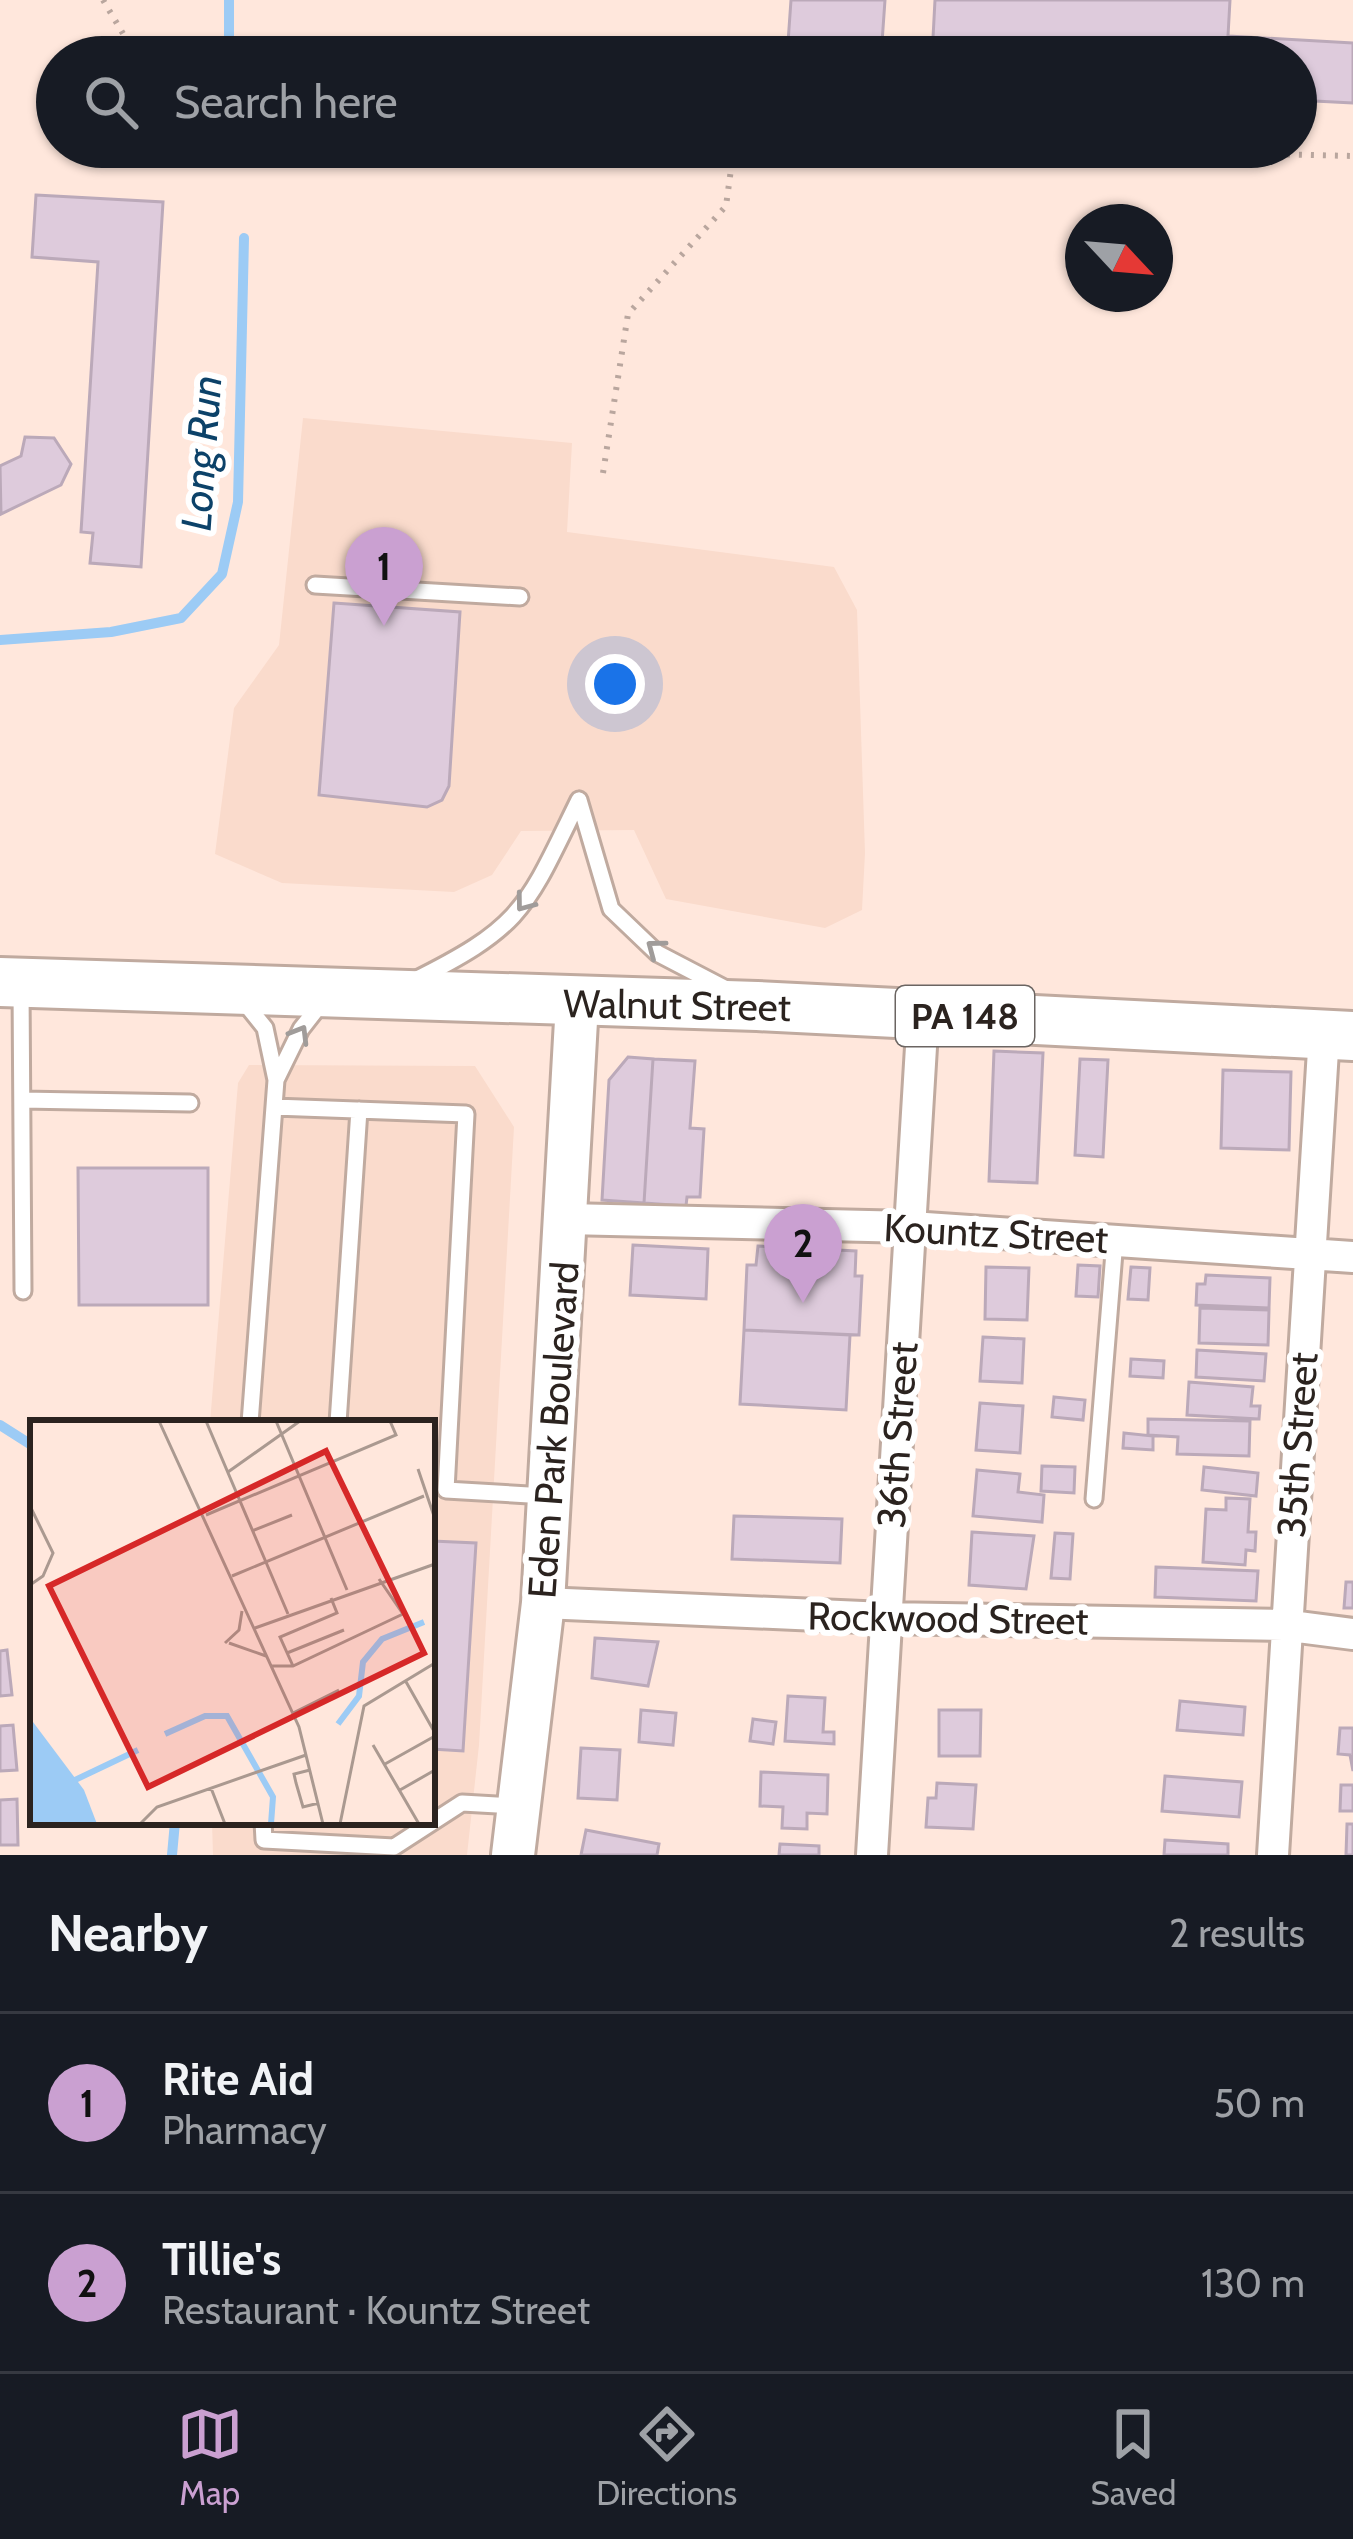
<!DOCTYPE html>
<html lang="en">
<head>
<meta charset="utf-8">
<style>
	body { margin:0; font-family:Cabin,sans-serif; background:#242831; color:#f1f3f6 }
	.compass { position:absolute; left:1065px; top:204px; width:108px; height:108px; border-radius:50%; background:#171b24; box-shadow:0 3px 9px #0004; rotate:116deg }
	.you { position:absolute; left:615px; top:684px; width:42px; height:42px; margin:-30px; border:9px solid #fff; border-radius:50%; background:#1a73e8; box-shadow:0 0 0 18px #1a73e833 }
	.badge { display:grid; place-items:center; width:78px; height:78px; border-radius:50%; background:#caa0d1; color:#111; font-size:39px; font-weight:700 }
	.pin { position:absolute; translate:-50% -99px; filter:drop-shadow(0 3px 6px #0008) }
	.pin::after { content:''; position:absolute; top:63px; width:42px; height:36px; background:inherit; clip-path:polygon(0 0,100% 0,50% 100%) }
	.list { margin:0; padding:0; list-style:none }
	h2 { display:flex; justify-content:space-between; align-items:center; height:156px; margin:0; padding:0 48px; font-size:51px }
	h2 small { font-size:39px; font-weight:400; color:#9ea1a6 }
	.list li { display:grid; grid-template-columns:78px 1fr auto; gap:36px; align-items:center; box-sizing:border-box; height:180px; padding:0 48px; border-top:3px solid #363941 }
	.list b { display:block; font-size:45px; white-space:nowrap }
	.list p { margin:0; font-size:39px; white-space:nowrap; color:#9ea1a6 }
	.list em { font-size:39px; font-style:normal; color:#9ea1a6 }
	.icon { flex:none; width:66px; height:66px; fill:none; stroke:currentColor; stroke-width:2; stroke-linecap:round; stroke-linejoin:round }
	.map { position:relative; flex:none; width:1353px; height:1855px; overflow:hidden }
	.search { position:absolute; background:#171b24; box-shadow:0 3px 9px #0004; left:36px; right:36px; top:36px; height:132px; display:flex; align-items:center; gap:30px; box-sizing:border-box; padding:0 42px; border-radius:66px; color:#9ea1a6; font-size:45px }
	.sheet { height:516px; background:#171b24 }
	nav { display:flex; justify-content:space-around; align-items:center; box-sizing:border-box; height:168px; border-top:3px solid #363941; background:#171b24; font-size:33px; color:#9ea1a6 }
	nav a { display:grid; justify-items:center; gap:6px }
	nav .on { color:#caa0d1 }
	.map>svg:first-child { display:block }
	.built { fill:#fadbcc }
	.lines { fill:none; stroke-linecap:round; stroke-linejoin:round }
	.stream { stroke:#9ccbf5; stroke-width:10 }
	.building { fill:#decbdc; stroke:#bba9b9; stroke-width:3 }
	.lane-casing { stroke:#c0aa9f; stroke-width:21 }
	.street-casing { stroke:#c0aa9f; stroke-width:36 }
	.secondary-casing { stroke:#c0aa9f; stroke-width:48 }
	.primary-casing { stroke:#c0aa9f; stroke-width:54 }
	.path { stroke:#b9a69e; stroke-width:6; stroke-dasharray:3 9; stroke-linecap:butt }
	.lane { stroke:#fff; stroke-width:15 }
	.street { stroke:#fff; stroke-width:30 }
	.secondary { stroke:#fff; stroke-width:42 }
	.primary { stroke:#fff; stroke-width:48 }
	.oneway { stroke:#a09c9a }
	.labels { text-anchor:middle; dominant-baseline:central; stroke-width:12; stroke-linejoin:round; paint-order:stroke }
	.shield { fill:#fff; stroke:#6b6562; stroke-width:3 }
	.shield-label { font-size:36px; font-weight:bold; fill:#2b231f }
	.street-label { font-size:39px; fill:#2b231f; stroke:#fff }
	.water-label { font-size:42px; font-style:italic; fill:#0c4269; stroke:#fff }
	.inset-river { fill:none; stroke:#9ccbf5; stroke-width:6 }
	.inset-road { fill:none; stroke:#aa9990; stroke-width:3 }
	.view { fill:#d62828; fill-opacity:0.15; stroke:#d62828; stroke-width:6 }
	.inset-edge { fill:none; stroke:#2b231f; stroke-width:6 }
</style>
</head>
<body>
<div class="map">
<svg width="1353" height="1855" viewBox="0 0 1353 1855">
	<rect width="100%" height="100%" fill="#ffe7dc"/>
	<path class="built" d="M303,418L572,443L567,532L834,567L857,610L865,853L862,910L825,928L666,899L634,830L521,831L492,875L454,892L282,883L215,854L234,708L279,645Z
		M249,1065L475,1066L514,1127L479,1745L467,1855H213L212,1822H432V1423H210L238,1083Z"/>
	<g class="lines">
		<path class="stream" d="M229,44V0
			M0,640L111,632L181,618L222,574L238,502L244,238
			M0,1425L33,1446
			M172,1855L175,1822"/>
	</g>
	<path class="building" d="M791,0H885L881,57H890H787Z
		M935,0H1230L1228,36L1353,43V103L1296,100V57H932Z
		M36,195L163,202L141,567L90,563L93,533L81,532L98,262L32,257Z
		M25,437L54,438L71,464L61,485L1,514L0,466L21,456Z
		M334,603L460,612L449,786L442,800L427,807L319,795Z
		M994,1051L1043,1053L1037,1183L989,1181Z
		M628,1057L653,1059L644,1203L602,1200L609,1080Z
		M653,1059L695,1061L690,1128L704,1129L700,1197H687L686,1206L644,1203Z
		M1080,1059L1108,1060L1103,1157L1075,1155Z
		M1223,1070L1291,1072L1289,1150L1221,1148Z
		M78,1168H208V1305H79Z
		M633,1245L708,1249L706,1299L630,1295Z
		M758,1246L856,1251L855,1276H862L859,1335L744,1330L747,1265H756Z
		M1078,1265L1100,1266L1098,1297L1076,1296Z
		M986,1267L1029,1268L1027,1320L985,1319Z
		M1131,1267L1150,1268L1148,1300L1128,1299Z
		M1206,1275L1270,1278L1269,1308L1196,1305L1197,1284H1205Z
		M1200,1308L1269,1310L1268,1345L1199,1343Z
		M744,1330L850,1335L846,1410L740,1404Z
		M983,1337L1024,1339L1022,1383L980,1381Z
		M1197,1350L1266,1354L1264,1381L1196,1377Z
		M1131,1359L1164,1361L1163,1378L1130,1376Z
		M1189,1382L1253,1387L1251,1406H1260L1259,1419L1187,1415Z
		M1054,1397L1085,1400L1083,1420L1052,1417Z
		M980,1403L1023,1406L1020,1453L976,1450Z
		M1148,1419L1250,1421L1249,1456L1177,1454L1178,1437L1148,1435Z
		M1124,1433L1153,1436V1450L1123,1448Z
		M1042,1466L1075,1467L1074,1493L1041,1491Z
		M1204,1467L1258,1473L1256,1496L1202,1490Z
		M977,1470L1020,1474L1018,1492L1044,1495L1042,1522L973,1516Z
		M1226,1498L1250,1499L1248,1532H1256L1255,1551L1246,1550L1245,1565L1203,1562L1206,1509L1226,1510Z
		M734,1516L842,1519L840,1563L732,1559Z
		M972,1532L1034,1536L1026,1589L969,1585Z
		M1055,1533L1073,1534L1070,1579L1051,1578Z
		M432,1541L476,1543L463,1751L432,1749Z
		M1156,1567L1258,1571L1256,1601L1155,1597Z
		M1346,1582H1353V1608H1344Z
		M595,1638L658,1642L648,1686L592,1678Z
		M7,1650L12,1695L0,1696V1651Z
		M788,1696L825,1698L823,1732H834V1744L785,1741Z
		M1180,1701L1245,1707L1243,1735L1177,1730Z
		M641,1710L676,1713L673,1745L639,1742Z
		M939,1710H981L980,1756H939Z
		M753,1719L776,1722L773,1744L750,1741Z
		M13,1725L17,1770L0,1771V1726Z
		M1340,1728H1353V1771L1350,1755L1338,1754Z
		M581,1748L620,1750L617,1800L578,1798Z
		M761,1772L828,1775L827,1814L807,1813V1829L782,1828L783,1807L760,1806Z
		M1165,1776L1242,1782L1239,1817L1162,1811Z
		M937,1783L976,1785L973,1829L926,1827L928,1798H936Z
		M1341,1785H1353V1811H1340Z
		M17,1799L18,1845H0V1800Z
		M1347,1824H1353V1855H1346Z
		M586,1830L659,1844L657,1855H581Z
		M1165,1840L1228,1844V1855H1164Z
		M780,1844L819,1846V1855H779Z"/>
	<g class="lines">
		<g class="lane-casing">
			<path id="lane" d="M315,585L520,597
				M579,800L611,909L657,953L728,990
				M413,981C524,926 526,908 579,800
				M21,986L23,1291
				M241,998L265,1028L276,1080L250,1423
				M276,1080L301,1029L323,1001
				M22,1100L190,1103
				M274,1107L466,1114L446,1490L546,1496
				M338,1423L359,1110
				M1094,1499L1115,1240
				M263,1822L264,1840L394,1847L462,1803L515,1806"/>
		</g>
		<g class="street-casing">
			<path id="street" d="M566,1219L911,1227L1353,1257
				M543,1603L885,1618L1283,1625L1353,1634
				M872,1855L923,1014
				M1273,1855L1324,1034"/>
		</g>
		<g class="secondary-casing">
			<path id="secondary" d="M513,1855L543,1603L577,1003"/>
		</g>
		<g class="primary-casing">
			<path id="primary" d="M0,982L757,1006L1353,1036"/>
		</g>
		<path class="path" d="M103,0L137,57
			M963,147L1353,156
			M603,473L628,314L726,206L734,147"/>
		<use href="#lane" class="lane"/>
		<use href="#street" class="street"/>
		<use href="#secondary" class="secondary"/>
		<use href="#primary" class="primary"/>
	</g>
	<defs><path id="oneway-chevron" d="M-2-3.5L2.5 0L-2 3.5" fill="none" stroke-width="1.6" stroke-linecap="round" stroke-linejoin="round" transform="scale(3)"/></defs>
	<g class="oneway">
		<use href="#oneway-chevron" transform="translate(524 903) rotate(127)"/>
		<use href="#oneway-chevron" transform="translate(655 948) rotate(-143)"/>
		<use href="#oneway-chevron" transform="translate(300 1034) rotate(-59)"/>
	</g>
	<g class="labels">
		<rect class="shield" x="896" y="986" width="138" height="60" rx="9"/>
		<g class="shield-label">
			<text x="965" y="1016">PA 148</text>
		</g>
		<g class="street-label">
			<text transform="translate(677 1005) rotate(1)">Walnut Street</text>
			<text transform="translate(996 1233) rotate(3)">Kountz Street</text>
			<text transform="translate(553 1430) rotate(-86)">Eden Park Boulevard</text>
			<text transform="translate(897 1435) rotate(-86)">36th Street</text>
			<text transform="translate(1297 1445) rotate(-86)">35th Street</text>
			<text transform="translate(948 1618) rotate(1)">Rockwood Street</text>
		</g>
		<g class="water-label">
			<text transform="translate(201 453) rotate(-86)">Long Run</text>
		</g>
	</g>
	<g transform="translate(30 1420)">
		<rect width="405" height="405" fill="#ffe7dc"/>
		<path d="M0,298L54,370L67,404H0Z" fill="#9ccbf5"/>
		<path class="inset-river" d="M308,304L329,276L333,242L352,219L394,202M135,314L175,296H197L243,377L241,404M45,360L108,330"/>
		<path class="inset-road" d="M129,1L269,307L293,404M176,1L258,194M246,1L317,170M388,49L405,99M198,52L270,1M0,86L23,133L13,156L0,165M176,95L366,15L360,1M222,111L262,95M202,156L394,76M225,208L405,144M195,223L209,210L212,191M199,223L236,236M257,233L314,210M242,246H263L373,194L349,159M263,246L250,217L307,193L301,178M375,260L405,313M263,293L309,270M343,325L389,404M355,344L405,316M280,350L264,354L266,363L273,387L289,383M181,368L195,404M370,370L405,350M110,404L127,387L276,335M310,404L334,286L405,243"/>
		<path class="view" d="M296,31L394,233L118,367L19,166Z"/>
		<rect width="405" height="405" class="inset-edge"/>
	</g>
</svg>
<svg class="compass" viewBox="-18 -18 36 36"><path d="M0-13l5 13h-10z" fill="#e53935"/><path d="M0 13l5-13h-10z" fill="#9ea1a6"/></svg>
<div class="you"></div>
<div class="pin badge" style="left:384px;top:626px">1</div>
<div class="pin badge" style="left:803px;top:1303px">2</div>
<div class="search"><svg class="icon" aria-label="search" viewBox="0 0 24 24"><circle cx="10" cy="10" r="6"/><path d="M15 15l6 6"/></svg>Search here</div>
</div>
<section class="sheet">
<h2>Nearby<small>2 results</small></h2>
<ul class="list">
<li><span class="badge">1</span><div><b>Rite Aid</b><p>Pharmacy</p></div><em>50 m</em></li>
<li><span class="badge">2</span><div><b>Tillie's</b><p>Restaurant · Kountz Street</p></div><em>130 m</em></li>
</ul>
</section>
<nav>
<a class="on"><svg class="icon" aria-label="map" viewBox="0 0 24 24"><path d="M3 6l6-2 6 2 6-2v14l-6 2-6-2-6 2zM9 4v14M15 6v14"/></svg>Map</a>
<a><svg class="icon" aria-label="directions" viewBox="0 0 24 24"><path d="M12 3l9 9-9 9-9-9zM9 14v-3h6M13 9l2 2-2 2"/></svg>Directions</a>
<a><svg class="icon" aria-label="saved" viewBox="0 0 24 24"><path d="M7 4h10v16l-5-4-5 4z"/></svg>Saved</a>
</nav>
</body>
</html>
